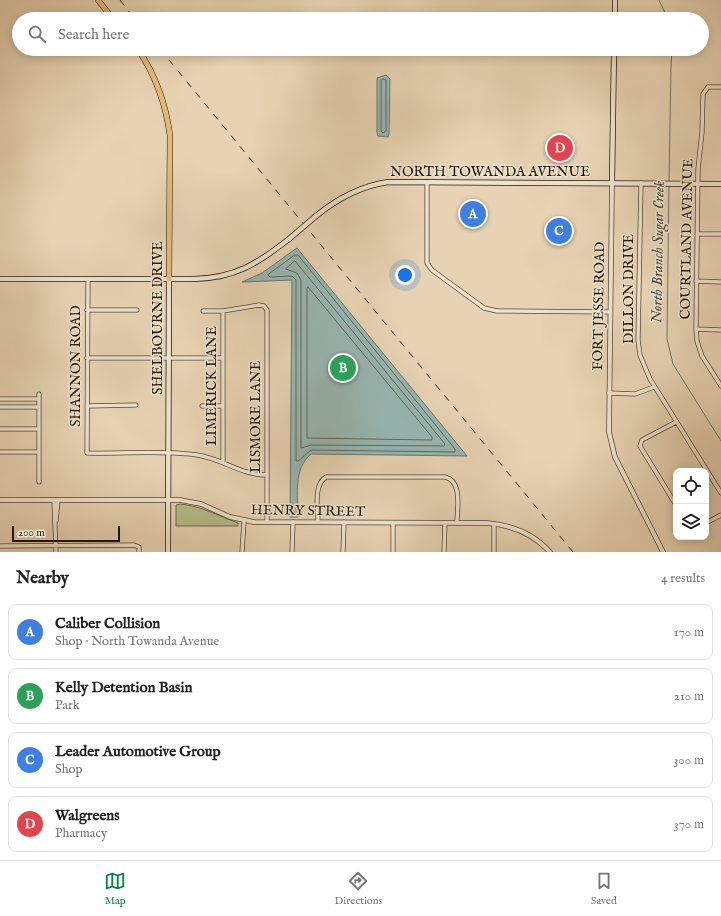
<!DOCTYPE html>
<html lang="en">
<head>
<meta charset="utf-8">
<style>
	body { margin:0; font-family:"IM FELL English",serif; background:#f6f6f6; color:#202124 }
	.controls { position:absolute; right:12px; bottom:12px; display:grid; overflow:hidden; border-radius:8px; box-shadow:0 2px 10px #0003 }
	.controls button { width:36px; height:36px; display:grid; place-items:center; padding:0; border:0; border-bottom:1px solid #e0e0e0; background:#fff; color:#202124; font:20px sans-serif }
	.scale { position:absolute; left:12px; bottom:10px; width:108px; box-sizing:border-box; padding-left:4px; border:2px solid #25180c; border-top:0; font-size:11px; line-height:14px; white-space:nowrap; color:#25180c; -webkit-text-stroke:3px #efe2ce; paint-order:stroke }
	.you { position:absolute; left:405px; top:275px; width:14px; height:14px; margin:-10px; border:3px solid #fff; border-radius:50%; background:#1a73e8; box-shadow:0 0 0 6px #1a73e833 }
	.badge { display:grid; place-items:center; width:26px; height:26px; border-radius:50%; background:#0b8043; color:#fff; font-size:13px; font-weight:700 }
	.pin { position:absolute; translate:-50% -50%; border:2px solid #fff; box-shadow:0 1px 4px #0006 }
	.list { margin:0; padding:0; list-style:none }
	h2 { display:flex; justify-content:space-between; align-items:center; height:52px; margin:0; padding:0 16px; font-size:17px }
	h2 small { font-size:13px; font-weight:400; color:#757577 }
	.list li { display:grid; grid-template-columns:26px 1fr auto; gap:12px; align-items:center; box-sizing:border-box; height:56px; margin:0 8px 8px; padding:0 8px; border:1px solid #e0e0e0; border-radius:8px }
	.list b { display:block; font-size:15px; white-space:nowrap }
	.list p { margin:0; font-size:13px; white-space:nowrap; color:#757577 }
	.list em { font-size:13px; font-style:normal; color:#757577 }
	.icon { flex:none; width:22px; height:22px; fill:none; stroke:currentColor; stroke-width:2; stroke-linecap:round; stroke-linejoin:round }
	.map { position:relative; flex:none; width:721px; height:552px; overflow:hidden }
	.search { position:absolute; background:#fff; box-shadow:0 2px 10px #0003; left:12px; right:12px; top:12px; height:44px; display:flex; align-items:center; gap:10px; box-sizing:border-box; padding:0 14px; border-radius:22px; color:#757577; font-size:15px }
	.sheet { height:308px; background:#fff }
	nav { display:flex; justify-content:space-around; align-items:center; box-sizing:border-box; height:56px; border-top:1px solid #e0e0e0; background:#fff; font-size:11px; color:#757577 }
	nav a { display:grid; justify-items:center; gap:2px }
	nav .on { color:#0b8043 }
	.map>svg:first-child { display:block }
	.green { fill:#b5bc8c; stroke:#6d6a4c }
	.water { fill:#98b7b3; stroke:#6a7770 }
	.lines { fill:none; stroke-linecap:round; stroke-linejoin:round }
	.shore { stroke:#5e6860; stroke-width:1 }
	.stream { stroke:#6a7770; stroke-width:1 }
	.minor-casing { stroke:#564736; stroke-width:5 }
	.tertiary-casing { stroke:#564736; stroke-width:5.5 }
	.secondary-casing { stroke:#25180c; stroke-width:6 }
	.primary-casing { stroke:#25180c; stroke-width:6 }
	.minor { stroke:#efe2ce; stroke-width:3.5 }
	.tertiary { stroke:#efe2ce; stroke-width:4 }
	.secondary { stroke:#efe2ce; stroke-width:4.5 }
	.primary { stroke:#e4ba7a; stroke-width:5 }
	.rail { stroke:#25180c; stroke-width:1; stroke-dasharray:7 7; stroke-linecap:butt }
	.secondary-bridge-casing { stroke:#25180c; stroke-width:6; stroke-linecap:butt }
	.secondary-bridge { stroke:#efe2ce; stroke-width:4.5 }
	.labels { text-anchor:middle; dominant-baseline:central; stroke-width:3; stroke-linejoin:round; paint-order:stroke }
	.street-label { font-size:14px; fill:#25180c; stroke:#efe2ce }
	.water-label { font-size:15px; font-style:italic; fill:#48483e; stroke:#efe2ce }
</style>
</head>
<body>
<div class="map">
<svg width="721" height="552" viewBox="0 0 721 552">
	<rect width="100%" height="100%" fill="#e7d3b3"/>
	<filter id="stains"><feTurbulence type="fractalNoise" baseFrequency=".005" numOctaves="4"/><feColorMatrix values="0 0 0 0 .2 0 0 0 0 .09 0 0 0 0 .02 0 0 0 .5 -.17"/></filter>
	<radialGradient id="worn" r=".72"><stop offset=".6" stop-color="#630" stop-opacity="0"/><stop offset="1" stop-color="#630" stop-opacity=".3"/></radialGradient>
	<path class="green" d="M180,504C201,506 219,516 238,523V526H176V505Z"/>
	<path class="water" d="M386,75L390,79L389,134L388,137L378,136L377,133V78Z
		M297,248L467,456L311,454C293,469 298,495 298,517H290L292,280L242,282L262,273Z"/>
	<g class="lines">
		<path class="shore" d="M383,79L386,80V131L383,133L381,131V81Z
			M295,255H298L455,449V452L311,450L298,461H296V280L292,276L270,277L268,275Z
			M295,261L445,444L444,446L311,445L301,448V280L297,273L286,269Z
			M308,287L432,437V440L307,438V289Z"/>
		<path class="stream" d="M659,0L668,19
			M669,182L671,67L672,49
			M669,185L667,339L673,364L721,441"/>
		<g class="minor-casing">
			<path id="minor" d="M721,87H708L703,94L702,132L698,169L696,329L697,341L702,356L721,386
				M427,182V263L432,270L484,308L497,311L610,312
				M641,183L638,340L640,355L650,379L721,493
				M697,234H721
				M88,279L87,453C123,454 162,450 197,455C224,459 240,475 267,475
				M696,281L721,282
				M87,310H137
				M203,311H223L259,305L264,306L267,310V522
				M696,329L721,330
				M87,358H223
				M609,393L635,394L654,387
				M0,399H39
				M87,406L136,405
				M202,406H223
				M0,407H39
				M0,429H39
				M0,452H39
				M223,462V311
				M39,482V394
				M54,500L56,552
				M676,505L640,446L642,440L676,422
				M56,521L58,500
				M318,522C318,509 313,485 326,477H445C463,481 457,509 457,523
				M393,523V552
				M706,523L721,515
				M0,546L134,545L139,547V552
				M242,552L244,521
				M292,552L293,522
				M343,552L344,522
				M444,552L445,523
				M494,552V524"/>
		</g>
		<g class="tertiary-casing">
			<path id="tertiary" d="M612,183L609,432L615,457L663,552
				M0,500H180L201,504L230,517L254,522L487,523C512,525 533,533 550,552"/>
		</g>
		<g class="secondary-casing">
			<path id="secondary" d="M615,19V0
				M612,183L614,49
				M316,216C338,198 360,186 388,182L721,184
				M0,279H194C235,278 257,264 289,239
				M168,552L169,279"/>
		</g>
		<g class="primary-casing">
			<path id="primary" d="M98,0L113,19
				M138,49C156,76 166,104 170,136L169,279"/>
		</g>
		<use href="#minor" class="minor"/>
		<use href="#tertiary" class="tertiary"/>
		<use href="#secondary" class="secondary"/>
		<use href="#primary" class="primary"/>
		<path class="rail" d="M120,0L135,19
			M160,49L573,552"/>
		<g class="secondary-bridge-casing">
			<path id="secondary-bridge" d="M289,239L316,216"/>
		</g>
		<use href="#secondary-bridge" class="secondary-bridge"/>
	</g>
	<g class="labels">
		<g class="street-label">
			<text x="490" y="172">NORTH TOWANDA AVENUE</text>
			<text transform="translate(687 239) rotate(-89)">COURTLAND AVENUE</text>
			<text transform="translate(629 289) rotate(-90)">DILLON DRIVE</text>
			<text transform="translate(599 306) rotate(-89)">FORT JESSE ROAD</text>
			<text transform="translate(158 318) rotate(-90)">SHELBOURNE DRIVE</text>
			<text transform="translate(76 366) rotate(-90)">SHANNON ROAD</text>
			<text transform="translate(212 386) rotate(-90)">LIMERICK LANE</text>
			<text transform="translate(256 417) rotate(-90)">LISMORE LANE</text>
			<text transform="translate(308 511) rotate(1)">HENRY STREET</text>
		</g>
		<g class="water-label">
			<text transform="translate(658 252) rotate(-89)">North Branch Sugar Creek</text>
		</g>
	</g>
	<rect width="100%" height="100%" filter="url(#stains)"/>
	<rect width="100%" height="100%" fill="url(#worn)"/>
</svg>
<div class="controls">
<button><svg class="icon" aria-label="locate" viewBox="0 0 24 24"><circle cx="12" cy="12" r="6"/><path d="M12 2v4M12 18v4M2 12h4M18 12h4"/></svg></button>
<button><svg class="icon" aria-label="layers" viewBox="0 0 24 24"><path d="M12 4l9 5-9 5-9-5zM3 14l9 5 9-5"/></svg></button>
</div>
<div class="scale">200 m</div>
<div class="you"></div>
<div class="pin badge" style="left:473px;top:214px;background:#3f7fe0">A</div>
<div class="pin badge" style="left:343px;top:368px;background:#2e9e5b">B</div>
<div class="pin badge" style="left:559px;top:231px;background:#3f7fe0">C</div>
<div class="pin badge" style="left:560px;top:148px;background:#e0444e">D</div>
<div class="search"><svg class="icon" aria-label="search" viewBox="0 0 24 24"><circle cx="10" cy="10" r="6"/><path d="M15 15l6 6"/></svg>Search here</div>
</div>
<section class="sheet">
<h2>Nearby<small>4 results</small></h2>
<ul class="list">
<li><span class="badge" style="background:#3f7fe0">A</span><div><b>Caliber Collision</b><p>Shop · North Towanda Avenue</p></div><em>170 m</em></li>
<li><span class="badge" style="background:#2e9e5b">B</span><div><b>Kelly Detention Basin</b><p>Park</p></div><em>210 m</em></li>
<li><span class="badge" style="background:#3f7fe0">C</span><div><b>Leader Automotive Group</b><p>Shop</p></div><em>300 m</em></li>
<li><span class="badge" style="background:#e0444e">D</span><div><b>Walgreens</b><p>Pharmacy</p></div><em>370 m</em></li>
</ul>
</section>
<nav>
<a class="on"><svg class="icon" aria-label="map" viewBox="0 0 24 24"><path d="M3 6l6-2 6 2 6-2v14l-6 2-6-2-6 2zM9 4v14M15 6v14"/></svg>Map</a>
<a><svg class="icon" aria-label="directions" viewBox="0 0 24 24"><path d="M12 3l9 9-9 9-9-9zM9 14v-3h6M13 9l2 2-2 2"/></svg>Directions</a>
<a><svg class="icon" aria-label="saved" viewBox="0 0 24 24"><path d="M7 4h10v16l-5-4-5 4z"/></svg>Saved</a>
</nav>
</body>
</html>
